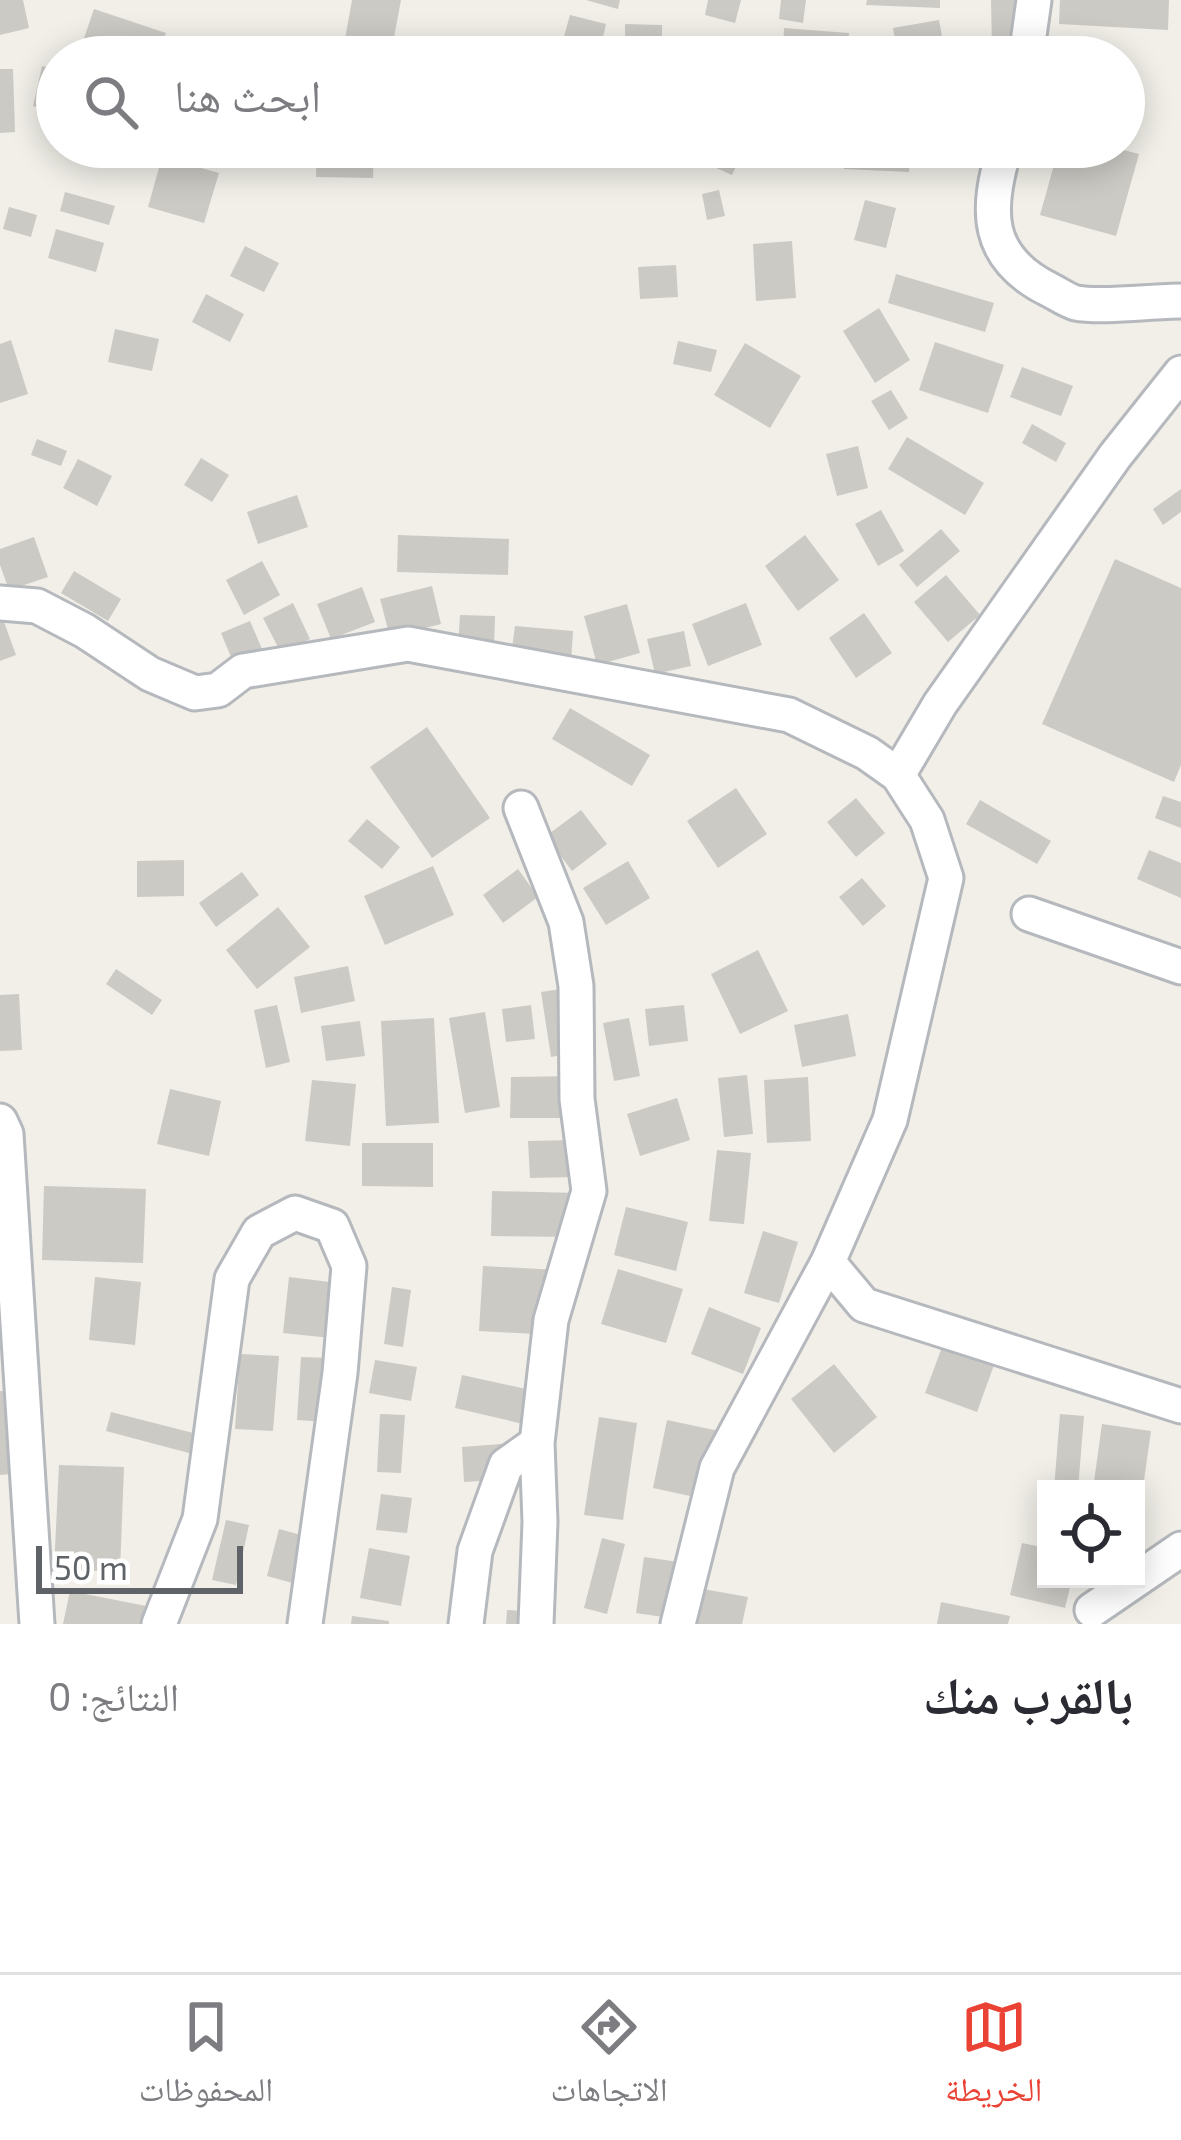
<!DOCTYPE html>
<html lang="ar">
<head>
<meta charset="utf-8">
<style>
	body { margin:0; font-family:"Exo 2","Noto Naskh Arabic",sans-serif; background:#f7f7f7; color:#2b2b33; direction:rtl }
	.controls { position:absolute; right:36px; bottom:36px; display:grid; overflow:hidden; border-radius:0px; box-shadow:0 6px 30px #0003 }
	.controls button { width:108px; height:108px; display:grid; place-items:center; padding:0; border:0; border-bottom:3px solid #e1e1e2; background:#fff; color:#2b2b33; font:60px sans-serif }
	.scale { position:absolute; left:36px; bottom:30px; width:207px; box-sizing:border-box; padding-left:12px; border:6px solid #5f6368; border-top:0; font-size:33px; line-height:42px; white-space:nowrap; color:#5f6368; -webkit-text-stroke:9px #fff; paint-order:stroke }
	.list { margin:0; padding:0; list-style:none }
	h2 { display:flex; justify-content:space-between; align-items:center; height:156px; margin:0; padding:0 48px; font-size:51px }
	h2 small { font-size:39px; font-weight:400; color:#7c7c81 }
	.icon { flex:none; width:66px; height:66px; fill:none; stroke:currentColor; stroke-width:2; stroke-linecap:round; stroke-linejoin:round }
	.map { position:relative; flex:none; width:1181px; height:1624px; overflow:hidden; direction:ltr }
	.search { position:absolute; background:#fff; box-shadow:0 6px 30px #0003; left:36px; right:36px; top:36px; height:132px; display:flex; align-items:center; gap:30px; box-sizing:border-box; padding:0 42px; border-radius:66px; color:#7c7c81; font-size:45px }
	.sheet { height:348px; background:#fff }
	nav { display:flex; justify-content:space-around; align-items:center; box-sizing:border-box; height:168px; border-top:3px solid #e1e1e2; background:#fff; font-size:33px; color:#7c7c81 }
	nav a { display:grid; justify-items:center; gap:6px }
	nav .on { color:#ea4335 }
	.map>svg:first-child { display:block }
	.building { fill:#cccac5 }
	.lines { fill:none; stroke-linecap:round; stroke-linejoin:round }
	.minor-casing { stroke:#b5b8bc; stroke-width:39 }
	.minor { stroke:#fff; stroke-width:33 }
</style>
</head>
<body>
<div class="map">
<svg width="1181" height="1624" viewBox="0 0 1181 1624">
	<rect width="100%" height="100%" fill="#f1efe8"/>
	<path class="building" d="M0,0H23L29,28L0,35Z
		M352,0H401L392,48L345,39Z
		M586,0H620L618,9Z
		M708,0H741L735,23L705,15Z
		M781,0H806L803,23L779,19Z
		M867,0H940V8L866,5Z
		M991,0H1030L1031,50L992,51Z
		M1060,0H1169L1168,30L1059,24Z
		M94,9L166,33L157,57H101L80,50Z
		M570,15L606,24L600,50L563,40Z
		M939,20L946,57H898L893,28Z
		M625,24L662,25V57H625Z
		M784,28L849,33L847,53L783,48Z
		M296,40L326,45L324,57H293Z
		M716,44L718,57H681L680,50Z
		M42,66L57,69V112L33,106Z
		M0,69H13L15,132L0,133Z
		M317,147H374L373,178L316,177Z
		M723,147H745L732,175L714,167Z
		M845,147H911L909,172L844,169Z
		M954,147H996L995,157L953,153Z
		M1059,147H1112L1139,154L1116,236L1040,215Z
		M162,157L219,173L204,223L148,207Z
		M719,190L725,216L707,220L702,194Z
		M65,192L115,206L109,225L60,211Z
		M865,200L896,208L886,248L854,240Z
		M9,207L37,215L31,237L3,229Z
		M56,229L104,243L96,272L48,258Z
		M792,241L796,298L756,301L753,244Z
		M245,246L279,263L264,292L230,276Z
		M676,265L678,297L640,299L638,267Z
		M896,274L994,303L985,332L888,303Z
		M206,294L244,314L230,342L192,322Z
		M879,308L910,360L875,383L843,331Z
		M115,329L159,339L152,371L108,362Z
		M11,340L28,394L0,403V344Z
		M678,341L717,350L711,372L673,364Z
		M935,342L1004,365L988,413L919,390Z
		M745,343L801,376L770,428L714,395Z
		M1022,367L1073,386L1061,416L1010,397Z
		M891,390L908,418L889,430L871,401Z
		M1032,424L1066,443L1056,462L1022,443Z
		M907,437L984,483L965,515L888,469Z
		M37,439L67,451L61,466L31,455Z
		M858,446L868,488L837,496L826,454Z
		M201,458L229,475L212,502L184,485Z
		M78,459L112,476L97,506L63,488Z
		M1181,489V512L1163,525L1153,509Z
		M297,495L308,527L258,544L247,512Z
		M881,510L904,551L878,566L855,524Z
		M941,529L960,551L917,587L899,565Z
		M398,535L509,539L508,575L397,572Z
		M805,535L839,580L798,611L765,566Z
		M34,537L48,577L9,590L0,565V549Z
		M1115,559L1181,588V765L1174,782L1042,724Z
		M262,561L280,595L244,615L226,580Z
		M74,571L121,599L108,621L61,593Z
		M946,575L980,615L948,642L914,602Z
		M432,586L441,624L390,637L380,599Z
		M362,587L375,622L331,639L317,604Z
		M293,603L310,639L281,653L263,618Z
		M746,603L762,645L708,666L692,624Z
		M627,604L640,653L597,665L584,616Z
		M864,613L892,653L856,678L829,638Z
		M460,615L495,616L494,647H458Z
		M3,619L16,655L0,661V620Z
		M250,621L265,656L236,669L221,633Z
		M515,626L573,631L571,662L511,656Z
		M684,631L691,666L655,674L647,639Z
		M570,708L650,755L632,786L552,739Z
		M427,727L490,818L432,858L370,767Z
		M736,788L767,834L718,868L687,821Z
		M1163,796L1181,802V828L1155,818Z
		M856,798L885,833L856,857L827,822Z
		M980,800L1051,841L1037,864L966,824Z
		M581,810L607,844L572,871L546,836Z
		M367,819L400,847L382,869L348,841Z
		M1149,850L1181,863V898L1137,879Z
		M184,860V896L137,897V861Z
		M628,861L650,898L606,925L583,888Z
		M433,866L454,915L385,945L364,896Z
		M518,869L538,897L503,923L483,895Z
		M242,872L259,895L216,927L199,903Z
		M862,878L886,906L863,926L839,897Z
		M278,907L310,947L257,989L226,950Z
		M758,950L788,1011L740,1034L711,974Z
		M348,966L355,1001L301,1013L294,977Z
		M116,969L162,1000L152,1015L106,984Z
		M581,986L590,1050L551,1057L541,992Z
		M19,994L22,1050L0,1051V995Z
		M277,1005L290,1062L266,1068L254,1010Z
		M531,1005L535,1039L506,1042L502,1009Z
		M684,1005L688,1041L649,1046L645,1009Z
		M485,1012L500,1107L465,1113L449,1018Z
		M848,1014L856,1056L802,1067L794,1025Z
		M434,1018L439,1123L386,1126L381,1021Z
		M629,1018L640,1076L614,1081L603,1023Z
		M360,1021L365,1056L326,1061L321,1026Z
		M747,1075L753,1134L724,1137L718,1078Z
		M577,1076L578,1118H510L511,1077Z
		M808,1077L811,1141L767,1143L764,1080Z
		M312,1080L356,1084L350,1146L305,1141Z
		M170,1089L221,1101L209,1156L157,1144Z
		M677,1098L690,1140L640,1156L627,1114Z
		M574,1140V1177L530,1178L528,1141Z
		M362,1143H433V1187L362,1186Z
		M717,1150L751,1153L744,1224L709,1221Z
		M44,1186L146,1189L143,1263L42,1260Z
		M492,1191L578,1193L577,1237L491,1236Z
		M626,1207L688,1222L676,1271L614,1255Z
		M763,1231L798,1242L779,1303L744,1293Z
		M483,1266L558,1270L554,1335L479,1331Z
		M618,1269L683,1289L666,1343L601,1324Z
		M95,1277L141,1282L135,1345L89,1340Z
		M289,1277L338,1283L331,1338L283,1333Z
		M392,1287L411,1290L403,1347L384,1344Z
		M709,1307L761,1328L743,1374L691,1354Z
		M942,1347L994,1365L977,1412L925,1393Z
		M240,1354L279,1356L273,1431L235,1429Z
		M301,1357L330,1358L327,1422L297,1420Z
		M375,1360L417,1367L411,1401L369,1393Z
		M834,1364L877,1417L834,1453L791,1399Z
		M462,1375L540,1392L532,1426L455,1408Z
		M0,1391H3L12,1474L0,1475Z
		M111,1412L209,1437L204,1457L106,1431Z
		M380,1414L405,1415L401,1473L377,1472Z
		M1060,1414L1084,1416L1078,1489H1054Z
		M599,1417L637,1423L623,1520L584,1515Z
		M667,1420L719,1431L704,1499L653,1488Z
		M1102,1424L1151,1431L1139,1516L1136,1489H1093Z
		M513,1443L515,1479L464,1482L462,1447Z
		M59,1465L124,1467L120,1572L54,1569Z
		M381,1494L412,1498L407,1533L376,1530Z
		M226,1520L249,1525L236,1585L212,1580Z
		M279,1529L330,1543L318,1590L267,1576Z
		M602,1538L625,1544L607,1614L584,1608Z
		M1022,1543L1046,1548V1579H1072L1065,1608L1010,1595Z
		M369,1548L410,1556L401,1606L360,1598Z
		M644,1557L686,1563L677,1619L636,1613Z
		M703,1589L748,1597L742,1624H696Z
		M70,1591L151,1607L148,1624H63Z
		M941,1602L1010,1616L1008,1624H937Z
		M507,1610L546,1613L545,1624H506Z
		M352,1616L389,1621V1624H351Z"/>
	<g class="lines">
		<g class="minor-casing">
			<path id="minor" d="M1026,57L1034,0
				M1005,147C985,211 985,258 1050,290C1058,294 1068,301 1076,303C1102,308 1152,301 1181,301
				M0,603L37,606L85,631L150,674L195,693L218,690L243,671L408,644L789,715L867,753L898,775L927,820L946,878L890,1120L828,1262L717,1468L678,1624
				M898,775L940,704L1115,456L1181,373
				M521,808L566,922L576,986L577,1099L589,1191L551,1320L537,1443L540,1522L536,1624
				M1029,914L1181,967
				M0,1121L6,1134L37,1624
				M828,1262L864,1305L1181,1406
				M1092,1610L1181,1549
				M159,1624L200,1519L232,1279L259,1232L295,1213L332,1226L349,1266L340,1373L305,1624
				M466,1624L475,1551L506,1465L537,1443"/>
		</g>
		<use href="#minor" class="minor"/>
	</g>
</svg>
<div class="controls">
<button><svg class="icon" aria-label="locate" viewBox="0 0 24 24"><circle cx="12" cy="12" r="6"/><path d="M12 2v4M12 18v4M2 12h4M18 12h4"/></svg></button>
</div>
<div class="scale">50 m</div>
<div class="search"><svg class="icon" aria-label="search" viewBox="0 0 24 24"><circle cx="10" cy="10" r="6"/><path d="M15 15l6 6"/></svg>ابحث هنا</div>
</div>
<section class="sheet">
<h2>بالقرب منك<small>النتائج: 0</small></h2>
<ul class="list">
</ul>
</section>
<nav>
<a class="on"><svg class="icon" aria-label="map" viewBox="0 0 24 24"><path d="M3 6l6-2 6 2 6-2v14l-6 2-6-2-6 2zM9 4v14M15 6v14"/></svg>الخريطة</a>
<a><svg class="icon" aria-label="directions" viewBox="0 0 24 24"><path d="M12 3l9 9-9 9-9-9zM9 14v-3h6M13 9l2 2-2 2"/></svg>الاتجاهات</a>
<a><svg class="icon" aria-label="saved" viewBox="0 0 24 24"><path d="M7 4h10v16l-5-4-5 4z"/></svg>المحفوظات</a>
</nav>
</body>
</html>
